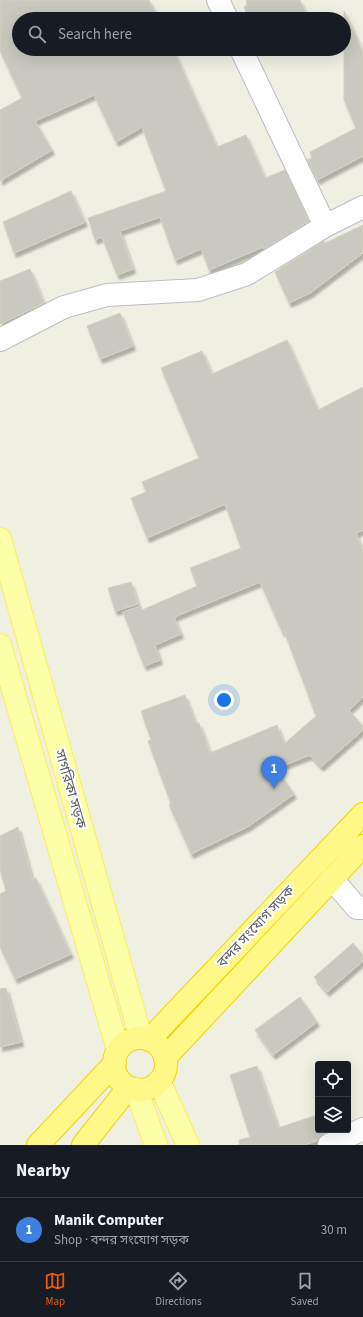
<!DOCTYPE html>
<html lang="en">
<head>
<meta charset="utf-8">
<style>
	body { margin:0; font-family:"Source Sans 3","Noto Sans Bengali",sans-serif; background:#20242c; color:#f1f3f6 }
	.controls { position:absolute; right:12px; bottom:12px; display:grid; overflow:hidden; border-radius:4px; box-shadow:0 4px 16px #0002 }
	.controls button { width:36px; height:36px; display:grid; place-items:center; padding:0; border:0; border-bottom:1px solid #363941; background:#171b24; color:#f1f3f6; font:20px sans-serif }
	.you { position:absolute; left:224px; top:700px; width:14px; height:14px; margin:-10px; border:3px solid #fff; border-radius:50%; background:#1a73e8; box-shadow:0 0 0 6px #1a73e833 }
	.badge { display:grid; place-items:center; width:26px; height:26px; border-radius:50%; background:#ea580c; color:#fff; font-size:13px; font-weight:700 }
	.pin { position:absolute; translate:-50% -33px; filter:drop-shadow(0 1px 2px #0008) }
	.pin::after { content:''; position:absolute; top:21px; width:14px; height:12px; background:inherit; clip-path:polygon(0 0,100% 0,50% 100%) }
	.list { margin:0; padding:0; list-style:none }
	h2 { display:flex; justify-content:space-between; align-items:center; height:52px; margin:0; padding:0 16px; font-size:17px }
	h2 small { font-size:13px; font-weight:400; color:#9ea1a6 }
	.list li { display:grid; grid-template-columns:26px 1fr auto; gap:12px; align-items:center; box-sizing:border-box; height:64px; padding:0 16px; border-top:1px solid #363941 }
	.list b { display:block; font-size:15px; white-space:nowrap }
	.list p { margin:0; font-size:13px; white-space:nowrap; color:#9ea1a6 }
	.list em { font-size:13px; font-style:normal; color:#9ea1a6 }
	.icon { flex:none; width:22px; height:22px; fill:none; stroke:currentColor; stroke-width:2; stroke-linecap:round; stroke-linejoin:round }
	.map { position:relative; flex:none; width:363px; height:1145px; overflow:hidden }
	.search { position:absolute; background:#171b24; box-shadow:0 4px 16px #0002; left:12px; right:12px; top:12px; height:44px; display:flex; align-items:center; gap:10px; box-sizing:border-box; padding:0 14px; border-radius:22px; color:#9ea1a6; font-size:15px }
	.sheet { height:116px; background:#171b24 }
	nav { display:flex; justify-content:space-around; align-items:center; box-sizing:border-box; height:56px; border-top:1px solid #363941; background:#171b24; font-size:11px; color:#9ea1a6 }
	nav a { display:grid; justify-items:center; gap:2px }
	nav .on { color:#ea580c }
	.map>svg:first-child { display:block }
	.building { fill:#cac9bf; stroke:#d4d2c0; filter:url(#shadow) }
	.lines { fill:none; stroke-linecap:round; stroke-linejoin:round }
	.street-casing { stroke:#bdbec5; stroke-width:24 }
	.primary-casing { stroke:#fdef4d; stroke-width:24 }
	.highway-casing { stroke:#f1d600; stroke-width:24 }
	.street { stroke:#fff; stroke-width:22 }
	.primary { stroke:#fcffa7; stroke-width:22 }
	.highway { stroke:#fff889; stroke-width:22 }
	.labels { text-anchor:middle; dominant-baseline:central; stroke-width:4; stroke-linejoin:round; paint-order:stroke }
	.street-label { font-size:14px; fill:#5b5d65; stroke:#fff }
</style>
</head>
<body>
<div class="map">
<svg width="363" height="1145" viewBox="0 0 363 1145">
	<defs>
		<filter id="shadow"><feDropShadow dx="2.5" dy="4.5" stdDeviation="1" flood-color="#0004"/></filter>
	</defs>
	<rect width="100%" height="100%" fill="#efefe2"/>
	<path class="building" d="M0,0H149L159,19H19V49H173L217,147L246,135L265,178L285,170L309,221L264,249L263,247L209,270L201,249L175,260L160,217L120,231L133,269L117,275L102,237L95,240L88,218L166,191L142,127L116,142L94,95L35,121L52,150L0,181V110L22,98L0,51Z
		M246,0H300L308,19H249L244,7L247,5Z
		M344,11L363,52V156L317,180L307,160L312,158L310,152L356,128L344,100Z
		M71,191L85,222L14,253L3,222Z
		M363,225V253L310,293L289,303L275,272L324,241L325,243Z
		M30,269L44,303L0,324V281Z
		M120,313L133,346L100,359L87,326Z
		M287,340L318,410L363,387V530L356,533L363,551V697L349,710L363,726V730L321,767L310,755L276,768L294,794L249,826L191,854L169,805L171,804L148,741L151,740L141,711L185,695L196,724L199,723L210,753L277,725L284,744L316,716L284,631L282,632L260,582L174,617L181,634L155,645L160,660L144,666L123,612L141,606L142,610L197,586L190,568L241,548L225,504L147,538L131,498L146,492L142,482L199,458L161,368L202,351L212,374Z
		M131,582L138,604L115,611L108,588Z
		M18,827L32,879L36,878L71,954L15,979L0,947V894L6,891L0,870V836Z
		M353,943L363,955V961L327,992L314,977Z
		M6,988L21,1042L0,1047V989Z
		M300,997L317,1022L273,1055L255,1030Z
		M257,1066L278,1128L317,1115L318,1130H322L324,1134L318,1140L304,1145H239V1140L250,1137L230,1075Z"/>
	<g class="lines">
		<g class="street-casing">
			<path id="street" d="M218,0L227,19
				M241,49L325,226
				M0,340L64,307L107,295L198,290L247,274L325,226L363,207
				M332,879L357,908H363
				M329,1145L363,1129"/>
		</g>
		<g class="primary-casing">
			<path id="primary" d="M0,539L141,1038
				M0,645L118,1050
				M159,1081L188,1145
				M136,1089L156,1145"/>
		</g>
		<g class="highway-casing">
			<path id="highway" d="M114 1064a26 26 0 1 1 52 0a26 26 0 1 1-52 0Z
				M149,1040L363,814
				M165,1058L363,846
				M38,1145L115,1063
				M83,1145L129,1087"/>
		</g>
		<use href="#street" class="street"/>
		<use href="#primary" class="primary"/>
		<use href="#highway" class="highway"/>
	</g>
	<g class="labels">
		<g class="street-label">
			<text transform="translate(70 789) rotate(74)">সাগরিকা সড়ক</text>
			<text transform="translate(256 927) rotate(-47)">বন্দর সংযোগ সড়ক</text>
		</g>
	</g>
</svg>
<div class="controls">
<button><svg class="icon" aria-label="locate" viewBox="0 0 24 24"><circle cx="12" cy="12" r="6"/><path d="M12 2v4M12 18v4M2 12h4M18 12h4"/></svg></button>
<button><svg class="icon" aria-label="layers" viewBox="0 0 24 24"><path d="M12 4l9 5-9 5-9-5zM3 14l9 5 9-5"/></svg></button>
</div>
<div class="you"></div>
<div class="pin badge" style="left:274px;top:789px;background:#3f7fe0">1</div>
<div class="search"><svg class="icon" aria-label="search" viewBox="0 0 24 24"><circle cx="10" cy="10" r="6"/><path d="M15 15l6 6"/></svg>Search here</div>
</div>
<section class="sheet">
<h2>Nearby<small></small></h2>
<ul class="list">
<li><span class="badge" style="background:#3f7fe0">1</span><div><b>Manik Computer</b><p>Shop · বন্দর সংযোগ সড়ক</p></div><em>30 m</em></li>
</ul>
</section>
<nav>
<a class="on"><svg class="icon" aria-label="map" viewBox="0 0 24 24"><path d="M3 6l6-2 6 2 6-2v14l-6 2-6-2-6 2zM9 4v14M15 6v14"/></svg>Map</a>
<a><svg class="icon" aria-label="directions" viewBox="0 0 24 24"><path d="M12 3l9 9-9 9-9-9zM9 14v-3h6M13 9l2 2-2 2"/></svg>Directions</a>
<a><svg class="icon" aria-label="saved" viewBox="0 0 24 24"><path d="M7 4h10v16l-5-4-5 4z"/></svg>Saved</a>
</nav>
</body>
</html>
